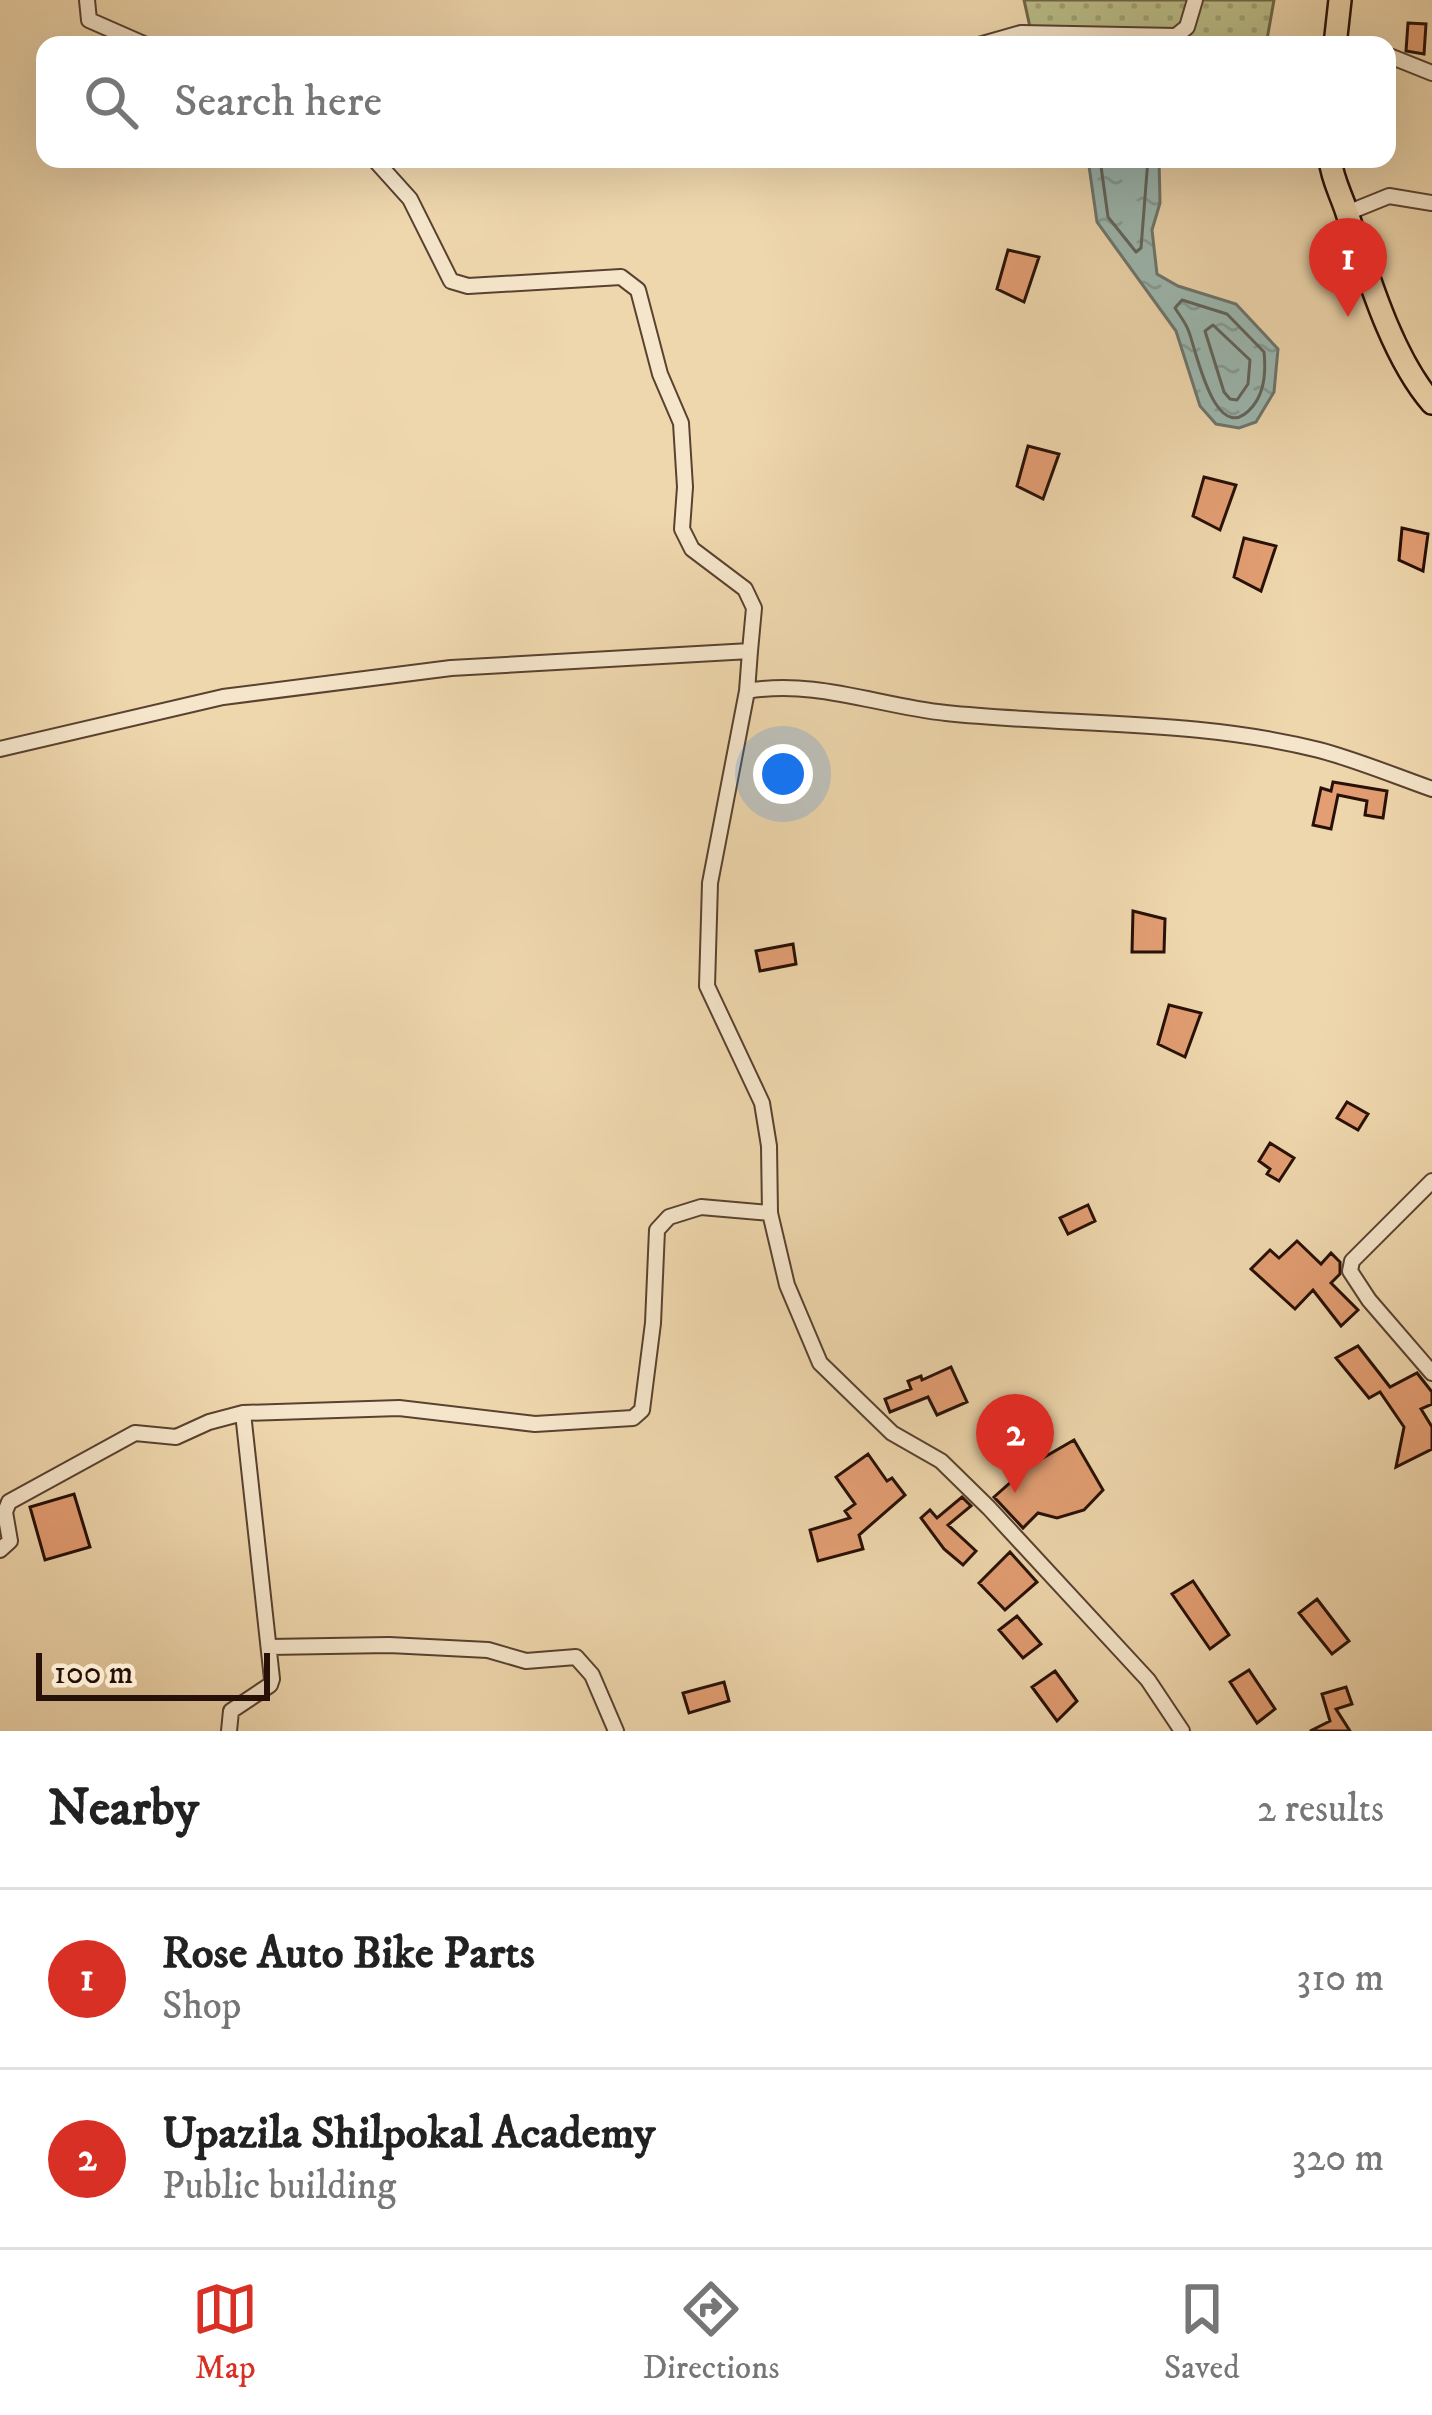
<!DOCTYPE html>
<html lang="en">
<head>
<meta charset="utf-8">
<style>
	body { margin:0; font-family:"IM FELL DW Pica",serif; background:#f2f2f2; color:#222 }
	.scale { position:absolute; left:36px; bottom:30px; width:234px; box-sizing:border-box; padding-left:12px; border:6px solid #271007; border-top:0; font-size:33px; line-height:42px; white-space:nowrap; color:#271007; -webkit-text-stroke:9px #f5e5ca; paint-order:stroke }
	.you { position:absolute; left:783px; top:774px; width:42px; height:42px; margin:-30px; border:9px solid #fff; border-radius:50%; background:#1a73e8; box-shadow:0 0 0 18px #1a73e833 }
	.badge { display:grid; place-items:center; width:78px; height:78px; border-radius:50%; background:#d93025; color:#fff; font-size:39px; font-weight:700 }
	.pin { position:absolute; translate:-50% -99px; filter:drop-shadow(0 3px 6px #0008) }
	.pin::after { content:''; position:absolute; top:63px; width:42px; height:36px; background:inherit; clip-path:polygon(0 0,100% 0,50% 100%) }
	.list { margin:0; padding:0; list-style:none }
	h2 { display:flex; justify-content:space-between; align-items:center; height:156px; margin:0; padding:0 48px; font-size:51px }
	h2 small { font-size:39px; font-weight:400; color:#767676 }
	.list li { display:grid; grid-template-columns:78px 1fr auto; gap:36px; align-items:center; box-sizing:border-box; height:180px; padding:0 48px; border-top:3px solid #e0e0e0 }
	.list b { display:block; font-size:45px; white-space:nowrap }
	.list p { margin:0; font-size:39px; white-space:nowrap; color:#767676 }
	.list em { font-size:39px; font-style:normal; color:#767676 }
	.icon { flex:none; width:66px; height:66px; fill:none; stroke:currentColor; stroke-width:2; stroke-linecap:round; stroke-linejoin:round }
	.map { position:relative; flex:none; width:1432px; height:1731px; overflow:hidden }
	.search { position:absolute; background:#fff; box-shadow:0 12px 48px #0002; left:36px; right:36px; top:36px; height:132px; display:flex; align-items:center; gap:30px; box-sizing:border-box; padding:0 42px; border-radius:24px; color:#767676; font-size:45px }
	.sheet { height:516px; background:#fff }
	nav { display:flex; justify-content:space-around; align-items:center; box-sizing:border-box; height:168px; border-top:3px solid #e0e0e0; background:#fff; font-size:33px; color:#767676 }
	nav a { display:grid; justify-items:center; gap:6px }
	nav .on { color:#d93025 }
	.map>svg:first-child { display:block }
	.grass { fill:url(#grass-dots); stroke:#716748; stroke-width:3 }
	.water { fill:url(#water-ripples); stroke:#6d756d; stroke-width:3 }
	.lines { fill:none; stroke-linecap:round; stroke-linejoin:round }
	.shore { stroke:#61645c; stroke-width:3 }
	.building { fill:#e39e73; stroke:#271007; stroke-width:3 }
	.street-casing { stroke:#594230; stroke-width:18 }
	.primary-casing { stroke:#271007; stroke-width:26 }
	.street { stroke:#f5e5ca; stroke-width:14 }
	.primary { stroke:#efd7ad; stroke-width:21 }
</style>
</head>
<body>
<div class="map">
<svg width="1432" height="1731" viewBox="0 0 1432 1731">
	<defs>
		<pattern id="grass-dots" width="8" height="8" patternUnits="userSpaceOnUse" patternTransform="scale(3)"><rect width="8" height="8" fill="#bbbe89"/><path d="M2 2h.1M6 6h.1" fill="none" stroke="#a1a275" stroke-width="1.8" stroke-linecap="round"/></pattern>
		<pattern id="water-ripples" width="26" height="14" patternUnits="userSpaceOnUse" patternTransform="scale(3)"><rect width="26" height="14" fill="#9bb8b1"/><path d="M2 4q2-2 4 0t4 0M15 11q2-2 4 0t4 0" fill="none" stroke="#869d97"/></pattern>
	</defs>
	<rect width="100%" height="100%" fill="#efd7ad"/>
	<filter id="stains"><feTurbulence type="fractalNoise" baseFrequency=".00167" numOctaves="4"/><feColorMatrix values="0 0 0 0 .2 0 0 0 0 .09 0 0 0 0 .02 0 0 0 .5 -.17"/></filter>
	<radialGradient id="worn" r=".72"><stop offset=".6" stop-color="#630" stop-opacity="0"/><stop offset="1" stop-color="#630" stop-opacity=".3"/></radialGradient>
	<path class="grass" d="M1024,0H1274L1266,45H1214L1187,40L1186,45H1034Z"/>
	<path class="water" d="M1088,159H1159L1160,203L1152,230L1157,274L1178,286L1236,304L1278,349L1274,392L1256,422L1239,428L1216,424L1200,406L1176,331L1097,222Z"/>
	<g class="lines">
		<path class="shore" d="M1100,159L1108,217L1136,252L1141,248L1148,159
			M1182,300L1227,314L1264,352C1266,371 1265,391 1253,406C1216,452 1196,350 1189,332C1186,323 1180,316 1175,308Z
			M1213,325L1250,360L1248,384L1237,400L1230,399L1224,392L1205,331Z"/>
	</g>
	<path class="building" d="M1408,23L1426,24L1424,54L1406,51Z
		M1008,250L1039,257L1024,302L997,289Z
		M1028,446L1059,454L1043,499L1017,486Z
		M1204,477L1236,485L1220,530L1193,516Z
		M1402,528L1428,534L1423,571L1399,560Z
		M1244,538L1276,546L1261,591L1234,577Z
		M1333,782L1387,791L1383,818L1365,815L1367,801L1338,795L1331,829L1313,825L1321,788L1331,791Z
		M1133,911L1165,919L1164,952H1132Z
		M793,944L796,964L760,971L756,951Z
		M1169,1005L1201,1013L1185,1057L1158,1044Z
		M1347,1102L1368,1114L1358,1130L1337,1118Z
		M1270,1143L1294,1158L1279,1181L1267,1174L1270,1169L1259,1161Z
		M1088,1205L1095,1221L1068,1234L1060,1218Z
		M1297,1241L1321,1264L1331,1253L1340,1262V1274L1331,1283L1358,1310L1341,1326L1313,1290L1295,1309L1251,1269L1270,1250L1279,1258Z
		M1358,1346L1390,1387L1417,1373L1432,1392V1404L1421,1409L1432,1427V1449L1396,1467L1404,1427L1380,1392L1369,1398L1336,1358Z
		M951,1367L967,1402L937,1415L928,1397L890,1412L885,1399L911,1389L908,1381L921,1376L922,1380Z
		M1074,1440L1103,1490L1084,1510L1057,1518L1038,1513L1023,1528L994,1497L1029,1466Z
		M868,1454L887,1481L892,1478L905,1495L859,1535L863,1549L818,1561L810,1530L850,1518L845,1511L855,1504L836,1477Z
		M74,1494L90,1547L45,1560L30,1507Z
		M962,1497L971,1506L948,1525L976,1551L963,1565L944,1549L921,1518L930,1510L937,1518Z
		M1010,1552L1037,1582L1005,1610L979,1583Z
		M1193,1581L1229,1635L1210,1649L1172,1594Z
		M1317,1599L1349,1641L1332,1654L1299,1613Z
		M1017,1616L1041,1644L1023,1658L999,1630Z
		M1249,1670L1275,1709L1257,1723L1230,1682Z
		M1055,1671L1077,1701L1057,1721L1032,1687Z
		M724,1682L729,1701L689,1713L683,1693Z
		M1346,1687L1352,1704L1336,1709L1350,1731H1310L1330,1721L1322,1694Z"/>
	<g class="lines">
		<g class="street-casing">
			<path id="street" d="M87,0L89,20L146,45
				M979,45L1021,33L1176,36L1187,27L1195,0
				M1387,55L1432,73
				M374,159L410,199L451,281L468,286L621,277L638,290L660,374L681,423L685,487L682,529L692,549L745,589L754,608L750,651
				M1347,213L1389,196L1432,203
				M747,691L710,883L707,986L762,1103L769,1146L770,1213L787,1285L820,1363L892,1433L941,1461L989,1508L1148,1680L1182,1731
				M0,749L223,697L451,668L750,651L747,691C816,679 878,706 946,713C1069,726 1197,719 1319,750C1357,760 1395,776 1432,789
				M1432,1181L1352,1261L1350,1271L1369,1300L1432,1373
				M0,1550L10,1541L5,1512L9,1502L135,1433L176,1437L209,1422L243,1413
				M269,1647L389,1645L488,1650L526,1661L576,1657L592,1675L616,1731
				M229,1731L231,1711L270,1685L272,1679L243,1413L399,1408L535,1424L633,1418L642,1410L653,1323L657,1230L669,1217L701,1207L770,1213"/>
		</g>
		<g class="primary-casing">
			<path id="primary" d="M1335,45L1340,0
				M1330,159C1332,179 1341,194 1347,213C1367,272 1391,356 1432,403"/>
		</g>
		<use href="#street" class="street"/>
		<use href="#primary" class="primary"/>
	</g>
	<rect width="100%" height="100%" filter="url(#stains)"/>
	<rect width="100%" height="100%" fill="url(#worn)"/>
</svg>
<div class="scale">100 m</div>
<div class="you"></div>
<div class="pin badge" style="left:1348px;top:317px">1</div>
<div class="pin badge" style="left:1015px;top:1493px">2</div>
<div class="search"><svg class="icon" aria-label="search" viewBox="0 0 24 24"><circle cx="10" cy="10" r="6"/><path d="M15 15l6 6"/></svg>Search here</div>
</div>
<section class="sheet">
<h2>Nearby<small>2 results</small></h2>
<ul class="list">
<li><span class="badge">1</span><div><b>Rose Auto Bike Parts</b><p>Shop</p></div><em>310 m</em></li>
<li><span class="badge">2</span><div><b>Upazila Shilpokal Academy</b><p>Public building</p></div><em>320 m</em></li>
</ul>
</section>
<nav>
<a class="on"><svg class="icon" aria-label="map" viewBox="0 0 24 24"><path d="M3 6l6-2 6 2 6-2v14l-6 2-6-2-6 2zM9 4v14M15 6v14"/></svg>Map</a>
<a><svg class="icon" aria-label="directions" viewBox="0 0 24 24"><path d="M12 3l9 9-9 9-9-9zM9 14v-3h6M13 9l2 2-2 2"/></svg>Directions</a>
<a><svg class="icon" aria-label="saved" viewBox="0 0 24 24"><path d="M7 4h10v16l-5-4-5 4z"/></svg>Saved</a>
</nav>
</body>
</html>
